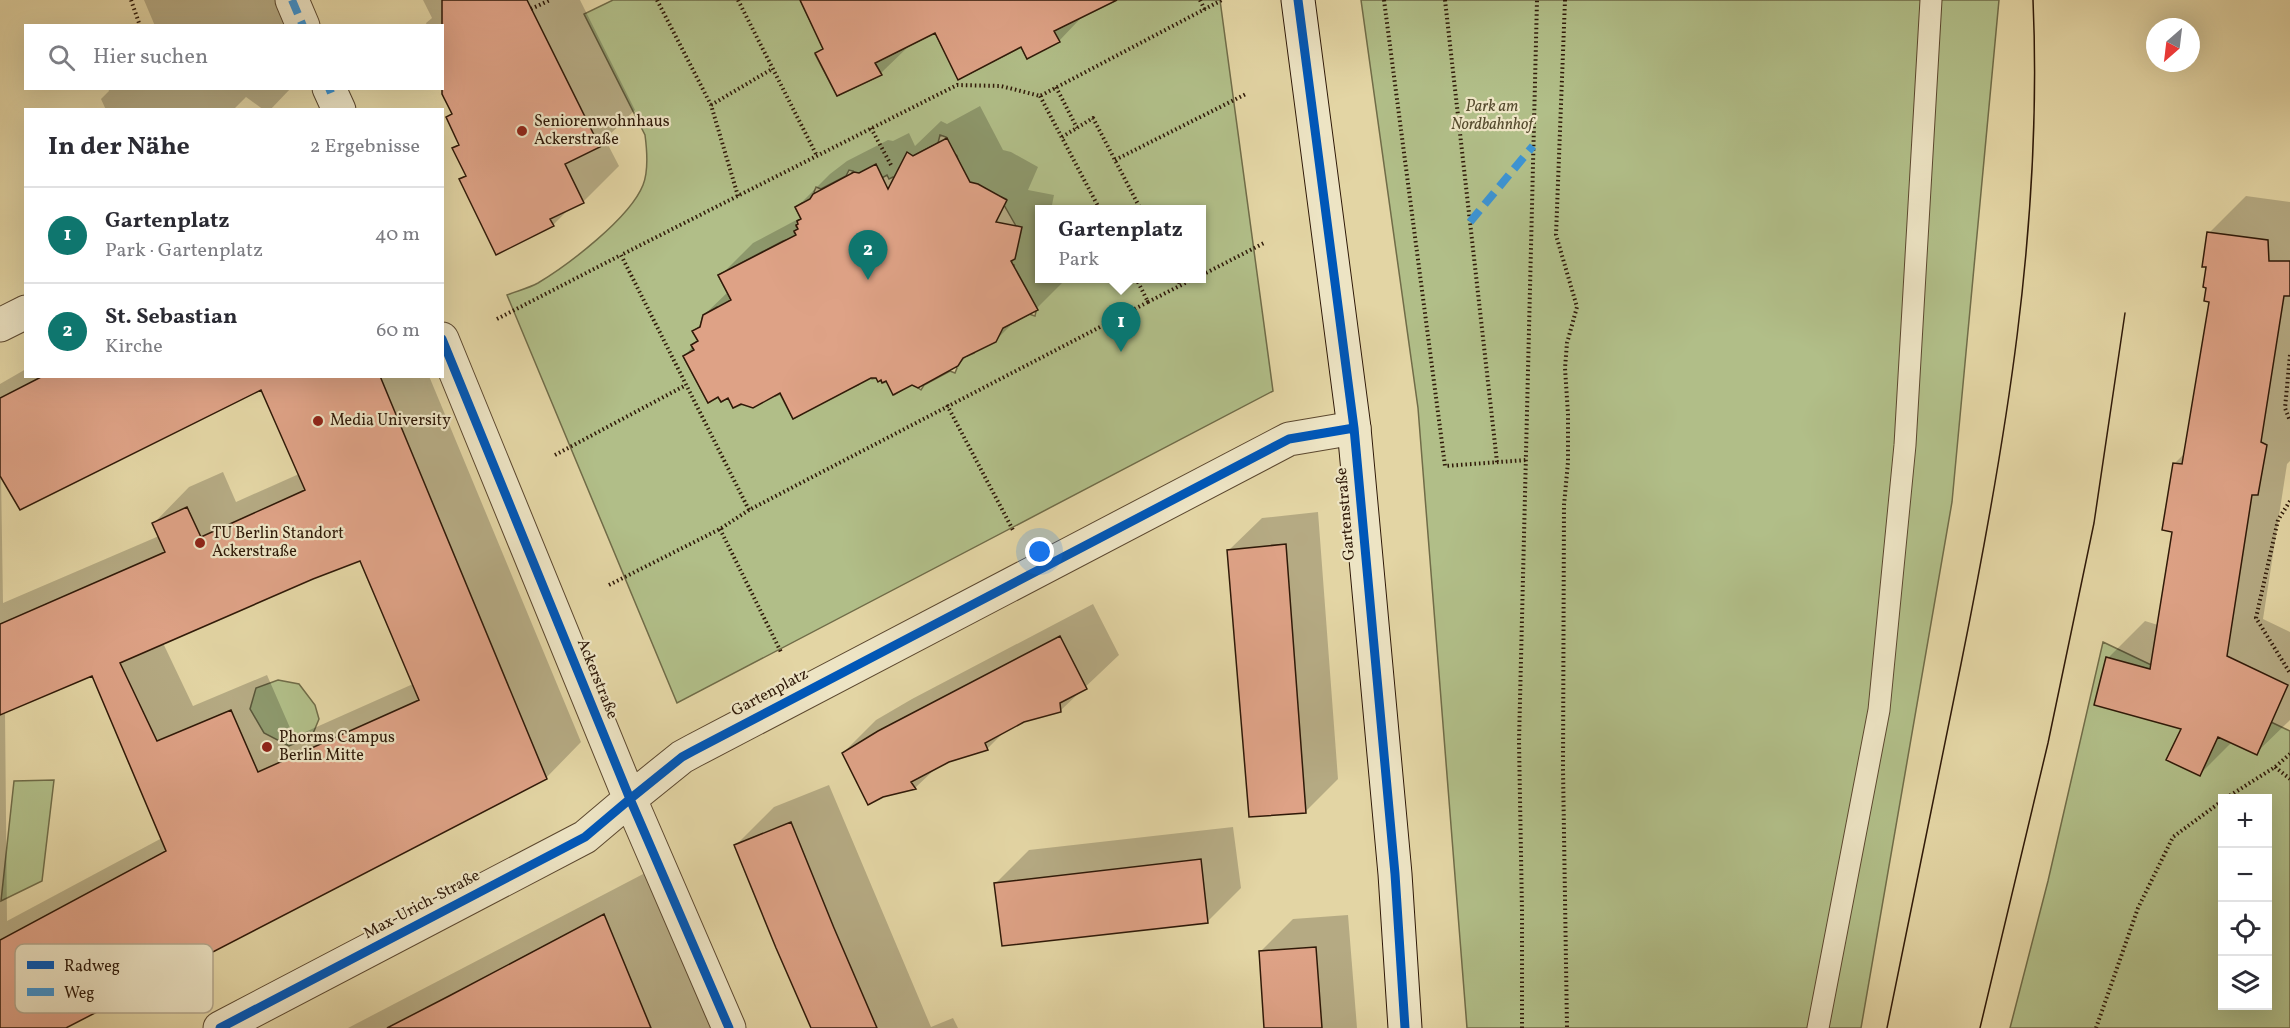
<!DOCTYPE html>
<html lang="de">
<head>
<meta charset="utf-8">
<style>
	body { margin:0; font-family:Vollkorn,serif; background:#f2f2f3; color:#2b2b33 }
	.controls { position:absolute; right:18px; bottom:18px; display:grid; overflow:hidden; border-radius:0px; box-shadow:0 6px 24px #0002 }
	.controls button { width:54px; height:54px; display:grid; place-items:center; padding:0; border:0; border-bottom:2px solid #e1e1e2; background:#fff; color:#2b2b33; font:30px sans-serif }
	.compass { position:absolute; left:2146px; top:18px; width:54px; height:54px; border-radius:50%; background:#fff; box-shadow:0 6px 24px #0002; rotate:208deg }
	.you { position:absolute; left:1040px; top:552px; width:21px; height:21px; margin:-15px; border:4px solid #fff; border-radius:50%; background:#1a73e8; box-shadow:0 0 0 9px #1a73e833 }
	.badge { display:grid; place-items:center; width:39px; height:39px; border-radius:50%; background:#0f766e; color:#fff; font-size:20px; font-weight:700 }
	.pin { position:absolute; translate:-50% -50px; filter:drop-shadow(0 2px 3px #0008) }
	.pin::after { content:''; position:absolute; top:32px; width:21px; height:18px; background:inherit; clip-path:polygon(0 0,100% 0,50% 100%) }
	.popup { position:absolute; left:1035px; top:205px; width:171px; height:78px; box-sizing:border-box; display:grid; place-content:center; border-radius:0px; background:#fff; filter:drop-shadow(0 2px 4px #0005); font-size:20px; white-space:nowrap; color:#7c7c81 }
	.popup b { font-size:22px; color:#2b2b33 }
	.popup::after { content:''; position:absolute; left:50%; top:100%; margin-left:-12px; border:12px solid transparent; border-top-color:#fff }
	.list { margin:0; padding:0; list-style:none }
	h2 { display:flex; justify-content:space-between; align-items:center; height:78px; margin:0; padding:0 24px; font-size:26px }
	h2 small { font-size:20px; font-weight:400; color:#7c7c81 }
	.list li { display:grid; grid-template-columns:39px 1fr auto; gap:18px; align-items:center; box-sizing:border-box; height:96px; padding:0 24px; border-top:2px solid #e1e1e2 }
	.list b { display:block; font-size:22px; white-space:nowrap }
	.list p { margin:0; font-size:20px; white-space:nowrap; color:#7c7c81 }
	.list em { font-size:20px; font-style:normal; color:#7c7c81 }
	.icon { flex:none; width:33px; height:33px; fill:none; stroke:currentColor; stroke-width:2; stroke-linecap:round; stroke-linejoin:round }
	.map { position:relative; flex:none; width:2290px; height:1028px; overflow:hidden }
	.search { position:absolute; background:#fff; box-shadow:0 6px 24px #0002; left:24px; top:24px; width:420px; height:66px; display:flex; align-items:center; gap:15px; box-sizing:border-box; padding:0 21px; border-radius:0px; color:#7c7c81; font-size:22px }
	.panel { position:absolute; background:#fff; box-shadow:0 6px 24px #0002; left:24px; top:108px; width:420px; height:270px; border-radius:0px }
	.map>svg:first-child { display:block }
	.green { fill:#b1be88; stroke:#706c48; stroke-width:1.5; fill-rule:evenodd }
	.shadow { fill:#0003; fill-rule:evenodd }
	.building { fill:#dea286; stroke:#2f1908; stroke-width:1.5; fill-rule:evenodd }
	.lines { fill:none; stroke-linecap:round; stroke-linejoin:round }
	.lane-casing { stroke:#5c482f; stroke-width:23 }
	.street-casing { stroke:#5c482f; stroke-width:35 }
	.secondary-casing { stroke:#2f1908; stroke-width:35 }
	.path { stroke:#2f1908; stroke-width:4; stroke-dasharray:1.5 3; stroke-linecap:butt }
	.lane { stroke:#ede4c4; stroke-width:21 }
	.street { stroke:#ede4c4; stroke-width:33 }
	.secondary { stroke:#ede4c4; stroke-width:33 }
	.tram { stroke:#2f1908; stroke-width:1.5 }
	.quiet { stroke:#3d93d1; stroke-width:8; stroke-dasharray:15 8; stroke-linecap:butt }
	.cycleway-casing { stroke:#ede4c4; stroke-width:13 }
	.cycleway { stroke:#0057b8; stroke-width:9 }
	.poi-dot { fill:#8f2418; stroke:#ede4c4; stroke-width:2 }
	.labels { text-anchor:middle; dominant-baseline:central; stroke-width:4.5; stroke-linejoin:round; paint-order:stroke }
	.park-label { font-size:16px; font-style:italic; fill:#564b2e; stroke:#ede4c4 }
	.poi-label { font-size:16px; fill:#2f1908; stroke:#ede4c4; text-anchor:start }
	.street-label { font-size:16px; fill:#2f1908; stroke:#ede4c4 }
	.key { fill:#ede4c4; stroke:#b4a78c; stroke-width:1.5 }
	.key-label { font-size:16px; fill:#2f1908 }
</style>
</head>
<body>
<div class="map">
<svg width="2290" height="1028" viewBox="0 0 2290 1028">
	<rect width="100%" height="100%" fill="#e3d5a4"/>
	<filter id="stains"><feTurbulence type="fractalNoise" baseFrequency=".00333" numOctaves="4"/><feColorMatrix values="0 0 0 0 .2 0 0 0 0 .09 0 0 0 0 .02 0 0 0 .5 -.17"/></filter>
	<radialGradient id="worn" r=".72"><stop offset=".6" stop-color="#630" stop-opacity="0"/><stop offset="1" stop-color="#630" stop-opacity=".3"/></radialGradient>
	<path class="green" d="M613,0H800L824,49L815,54L837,96L881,75L875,63L935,33L959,79L1021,47L1027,59L1054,31L1116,0H1220L1273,391L677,703L507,295C517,291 529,288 538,283C568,265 630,218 643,185C649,170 647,150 645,135L584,14ZM940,135L946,137L944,143L957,156L964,181L998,201L1001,197L1006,199L1004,205L1016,226L1009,256L1012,261L1007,263L1014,265L1012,274L1031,308L1036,311L1035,316L1029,314L1003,328L967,338L974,353L967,356L965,353L954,366L957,368L955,373L950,371L924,385L921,390L917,387L915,380L901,387L902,390L894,395L887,381L883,383L876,378L872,379L869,374L856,381L858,385L800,410L802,414L793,419L780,394L775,396L772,392L733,408L728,398L721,402L718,397L708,403L683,356L694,350L691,345L698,341L693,331L700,327L703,315L717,307L725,314L728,308L726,303L731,300L718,275L783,241L797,237L794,232L798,229L796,226L798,224L797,221L801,219L795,207L802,203L804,206L817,194L814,192L816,187L821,189L846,176L849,170L853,171L851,175L870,171L882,178L887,175L889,179L893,177L895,180L908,153L913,156L938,143ZM1040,210H1202V278H1040Z
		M1361,0H1999L1952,502L1861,1028H1467L1418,408Z
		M2103,642L2290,731V1028H2010L2048,881ZM2222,798H2268V1006H2222Z
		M278,680L299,684L315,705L319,719L312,736L289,746L264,733L250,709L256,688Z
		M54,780L42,881L1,901L14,781Z"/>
	<path class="shadow" d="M144,0H283L293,26H155Z
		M423,0H580L635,110L605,139L619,166L583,202L569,209L553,225L461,180L466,174L454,149L460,143L447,118L453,112L441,88L442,26H427L426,23L432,18Z
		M800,0H1098L1059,41L1022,45L935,31L911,44L881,73L817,54L824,47Z
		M108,88H291L270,110H264L246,97L233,110H106L101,99L109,91Z
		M980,106L1003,150L1011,152L1038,167L1028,190L1054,195L1051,210H1040V278H1067L1037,308L1017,319L995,341L969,354L958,365L887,379L876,376L780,391L728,396L685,356L698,339L694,331L703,323L704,315L728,292L720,276L753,243L802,217L797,207L830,174L847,161L888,140L893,141L909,133L915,146L941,121L947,124Z
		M2246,196L2290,202V461L2287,464L2263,619L2290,632V720L2256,753L2232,742L2200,774L2183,728L2108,658L2145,621L2158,625L2173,531L2174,464L2186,452L2211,300L2208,266L2209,233Z
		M26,369V376H429L581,742L546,778L61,1028H0V384ZM262,388L299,474L236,502L223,472L189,487L154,523L159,536L3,603L1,475ZM361,559L413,684L294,737L267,675L193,706L163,643L312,577ZM92,674L162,838L7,921L5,711Z
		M1318,512L1338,779L1305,812L1229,550L1262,518Z
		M1093,604L1119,655L1060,711L1024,721L1005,731L987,749L948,761L936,768L915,788L882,796L843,753L876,720L912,699Z
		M829,785L931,1027L953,1018L958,1028H813L736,845L774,807Z
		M1233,827L1241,888L1208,921L996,883L1029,850Z
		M647,872L712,1028H348Z
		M1348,915L1357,1028H1266L1260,952L1293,919Z"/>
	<path class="building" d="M442,0H527L600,147L565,164L584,203L550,219L554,226L496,255L459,179L466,176L452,148L459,145L446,117L452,114L442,94Z
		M800,0H1117L1054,31L1060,42L1027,59L1021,47L958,80L935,33L875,63L882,75L837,96L815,53L823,49Z
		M947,138L970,182L978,184L1007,200L996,222L1022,227L1015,259L1011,261L1038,310L1003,328L996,342L963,358L958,366L918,388L912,385L893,395L886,381L882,383L881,380L878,382L876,378H871L793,419L780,393L753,408L741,404L733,408L728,398L721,402L718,397L708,403L683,356L694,350L691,345L698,341L692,331L700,327L703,315L731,300L718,275L796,235L794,231L798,229L796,225L798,224L797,221L801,219L795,207L810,199L813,194L854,172L859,173L876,164L888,189L907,152L913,156Z
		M2207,232L2268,240L2269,261H2290V296H2284L2261,442L2267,445L2258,495H2252L2227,656L2288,685L2257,755L2218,737L2200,776L2166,760L2181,729L2094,705L2106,657L2150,669L2172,532L2162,530L2173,463L2182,464L2209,302L2204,301L2206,288L2203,287L2206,267H2202Z
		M43,376H380L547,779L66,1028H0V940L166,851L92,676L0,715V624L165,552L152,523L187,507L201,537L305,490L261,390L20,510L0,476V398ZM360,561L419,700L258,772L231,710L157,741L120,663L313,579Z
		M1286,544L1306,813L1249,817L1227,550Z
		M1060,636L1087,689L1060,703L1061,712L1024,722L985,743L988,750L949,762L911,782L916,789L883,797L868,805L842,753L878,731Z
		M791,822L834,928L877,1028H811L776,948L734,845Z
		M1201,859L1208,923L1002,946L994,883Z
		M604,914L651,1028H387L449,996Z
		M1316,947L1322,1028H1264L1259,951Z"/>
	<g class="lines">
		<g class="lane-casing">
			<path id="lane" d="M1818,1028L1879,710L1905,445L1931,0"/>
		</g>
		<g class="street-casing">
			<path id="street" d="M292,0L303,26
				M329,88L339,110
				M0,325L26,312
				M442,339L630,799L729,1028
				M220,1028L585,837L630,799L682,757L693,751L1289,439L1354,428"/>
		</g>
		<g class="secondary-casing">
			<path id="secondary" d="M1298,0L1354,428L1395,874L1405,1028"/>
		</g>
		<path class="path" d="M131,0L140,26
			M657,0L711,105L738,196
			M738,0L817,156
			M1200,0L1205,10
			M1384,0L1445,466L1526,460
			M1445,0L1497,462
			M1565,0L1556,235L1577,307L1567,343L1565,368L1568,414V462L1564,505L1563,769L1567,1028
			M531,9L550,0
			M1056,87L1077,128
			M1040,96L1100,210
			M711,105L772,69
			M871,128L891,165
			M1062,137L1093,118L1141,210
			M1115,160L1246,94
			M1202,275L1264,243
			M1136,278L1148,302L749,510L621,255L957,85L1001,86L1040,96L1222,0
			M1177,278L1181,286
			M1148,302L1195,278
			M497,319L621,255
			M2290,355L2285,408L2290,421
			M947,405L1014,532
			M555,455L686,385
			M2290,501L2278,520L2256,618L2290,673
			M720,529L781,652
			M609,585L720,529L749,510
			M2275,767L2290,779
			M2226,798L2275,767L2290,754
			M1522,1028V911L1519,742L1537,0
			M2096,1028L2138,908L2173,837L2222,801"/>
		<use href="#lane" class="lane"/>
		<use href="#street" class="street"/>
		<use href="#secondary" class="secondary"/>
		<path class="tram" d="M1887,1028C1912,907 1936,785 1961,664C2005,446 2043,224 2033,0
			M1980,1028L2048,743L2094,523L2125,313"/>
		<path class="quiet" d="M292,0L303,26
			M329,88L331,93
			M1470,222L1533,146"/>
		<g class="cycleway-casing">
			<path id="cycleway" d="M1298,0L1354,428L1395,874L1405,1028
				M442,339L630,799L729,1028
				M220,1028L585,837L630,799L682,757L693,751L1289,439L1354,428"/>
		</g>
		<use href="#cycleway" class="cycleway"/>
	</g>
	<g class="poi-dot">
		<circle cx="522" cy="131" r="6"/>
		<circle cx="318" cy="421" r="6"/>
		<circle cx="200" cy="543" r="6"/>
		<circle cx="267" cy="747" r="6"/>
	</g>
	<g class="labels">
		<g class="park-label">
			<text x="1492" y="107">Park am<tspan x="1492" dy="18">Nordbahnhof</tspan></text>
		</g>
		<g class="poi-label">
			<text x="534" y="122">Seniorenwohnhaus<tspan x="534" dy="18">Ackerstraße</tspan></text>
			<text x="330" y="421">Media University</text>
			<text x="212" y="534">TU Berlin Standort<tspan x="212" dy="18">Ackerstraße</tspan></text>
			<text x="279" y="738">Phorms Campus<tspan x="279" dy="18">Berlin Mitte</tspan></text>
		</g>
		<g class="street-label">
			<text transform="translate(1346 514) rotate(-95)">Gartenstraße</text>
			<text transform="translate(597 679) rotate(68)">Ackerstraße</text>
			<text transform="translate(770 693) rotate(-28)">Gartenplatz</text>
			<text transform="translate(422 905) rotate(-28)">Max-Urich-Straße</text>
		</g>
	</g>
	<rect x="15" y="944" width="198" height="69" rx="9" class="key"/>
	<rect x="27" y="961" width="27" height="8" fill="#0057b8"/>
	<rect x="27" y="988" width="27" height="8" fill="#3d93d1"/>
	<g class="key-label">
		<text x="64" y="971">Radweg</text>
		<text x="64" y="998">Weg</text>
	</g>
	<rect width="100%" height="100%" filter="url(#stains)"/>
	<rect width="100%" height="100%" fill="url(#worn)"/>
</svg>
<div class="controls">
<button>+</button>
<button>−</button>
<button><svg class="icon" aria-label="locate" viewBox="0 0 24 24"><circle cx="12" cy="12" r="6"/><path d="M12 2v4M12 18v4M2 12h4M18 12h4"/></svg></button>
<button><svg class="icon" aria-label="layers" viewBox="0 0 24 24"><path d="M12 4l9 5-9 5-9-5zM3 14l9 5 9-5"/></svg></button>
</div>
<svg class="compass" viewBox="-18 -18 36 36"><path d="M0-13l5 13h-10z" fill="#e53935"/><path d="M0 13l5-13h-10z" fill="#7c7c81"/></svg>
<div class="you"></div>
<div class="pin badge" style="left:1121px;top:352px">1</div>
<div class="popup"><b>Gartenplatz</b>Park</div>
<div class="pin badge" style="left:868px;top:280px">2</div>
<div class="search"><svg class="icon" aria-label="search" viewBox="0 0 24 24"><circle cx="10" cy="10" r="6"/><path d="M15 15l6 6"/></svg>Hier suchen</div>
<section class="panel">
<h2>In der Nähe<small>2 Ergebnisse</small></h2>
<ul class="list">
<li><span class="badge">1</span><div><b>Gartenplatz</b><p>Park · Gartenplatz</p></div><em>40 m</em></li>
<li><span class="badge">2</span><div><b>St. Sebastian</b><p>Kirche</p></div><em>60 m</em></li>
</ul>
</section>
</div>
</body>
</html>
